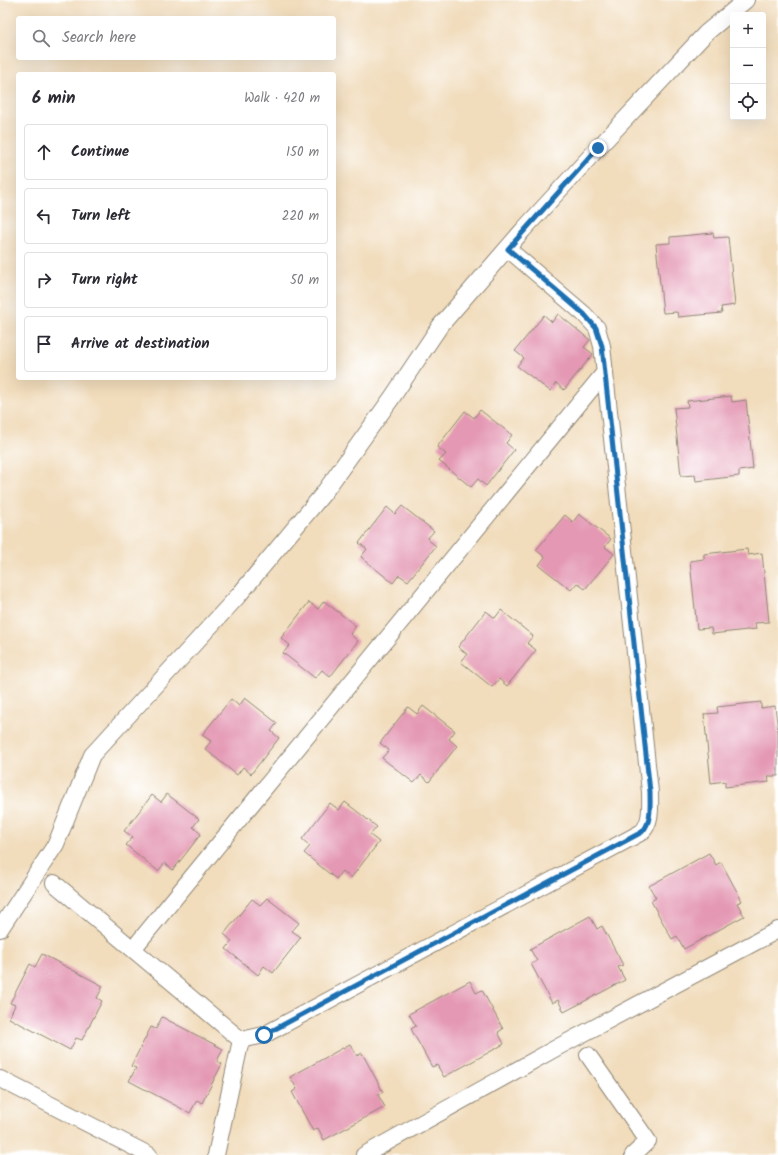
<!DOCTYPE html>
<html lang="en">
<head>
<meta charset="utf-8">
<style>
	body { margin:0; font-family:Kalam,sans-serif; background:#f2f2f3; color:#2b2b33 }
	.controls { position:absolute; right:12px; top:12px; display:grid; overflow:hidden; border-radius:4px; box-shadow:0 4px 16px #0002 }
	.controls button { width:36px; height:36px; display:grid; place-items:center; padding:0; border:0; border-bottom:1px solid #e1e1e2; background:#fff; color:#2b2b33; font:20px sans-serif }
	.stop { position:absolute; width:12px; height:12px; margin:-9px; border:3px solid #1f6fb2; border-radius:50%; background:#fff }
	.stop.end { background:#1f6fb2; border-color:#fff; box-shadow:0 1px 4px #0008 }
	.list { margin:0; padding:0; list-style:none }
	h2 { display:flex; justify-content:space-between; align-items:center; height:52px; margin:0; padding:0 16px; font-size:17px }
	h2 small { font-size:13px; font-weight:400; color:#7c7c81 }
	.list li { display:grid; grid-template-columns:26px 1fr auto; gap:12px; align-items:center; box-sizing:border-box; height:56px; margin:0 8px 8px; padding:0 8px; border:1px solid #e1e1e2; border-radius:4px }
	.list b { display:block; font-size:15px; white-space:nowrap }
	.list em { font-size:13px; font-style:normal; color:#7c7c81 }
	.icon { flex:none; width:22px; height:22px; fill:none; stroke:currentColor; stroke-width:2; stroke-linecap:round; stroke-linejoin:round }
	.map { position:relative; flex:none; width:778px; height:1155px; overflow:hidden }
	.search { position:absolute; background:#fff; box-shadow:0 4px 16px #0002; left:16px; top:16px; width:320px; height:44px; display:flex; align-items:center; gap:10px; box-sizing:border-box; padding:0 14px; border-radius:4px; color:#7c7c81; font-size:15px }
	.panel { position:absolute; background:#fff; box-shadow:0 4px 16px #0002; left:16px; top:72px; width:320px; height:308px; border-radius:4px }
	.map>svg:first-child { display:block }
	.building { fill:#e498b3 }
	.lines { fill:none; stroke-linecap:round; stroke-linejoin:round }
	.street-casing { stroke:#8e8473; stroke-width:18 }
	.street { stroke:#fff; stroke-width:16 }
	.route { stroke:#1f6fb2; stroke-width:5 }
</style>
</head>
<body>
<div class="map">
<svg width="778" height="1155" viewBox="0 0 778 1155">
	<rect width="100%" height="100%" fill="#fff"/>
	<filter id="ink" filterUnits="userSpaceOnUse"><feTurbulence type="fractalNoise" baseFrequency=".025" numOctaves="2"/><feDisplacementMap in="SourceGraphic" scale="8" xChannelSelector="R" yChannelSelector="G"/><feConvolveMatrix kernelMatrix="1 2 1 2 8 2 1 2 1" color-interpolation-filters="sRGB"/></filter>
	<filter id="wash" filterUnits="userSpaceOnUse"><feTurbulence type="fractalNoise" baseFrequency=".012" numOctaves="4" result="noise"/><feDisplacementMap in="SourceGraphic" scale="16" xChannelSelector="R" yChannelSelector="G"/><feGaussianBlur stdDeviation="0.9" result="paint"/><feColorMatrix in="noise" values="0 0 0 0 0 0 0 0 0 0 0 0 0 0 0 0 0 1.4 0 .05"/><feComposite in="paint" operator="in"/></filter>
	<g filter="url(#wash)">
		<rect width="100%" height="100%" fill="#f1dcbb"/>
		<g id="blocks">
			<path class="building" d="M713,233L714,238L728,237L735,305L721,307L722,313L678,317L677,312L663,313L656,244L670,243V237Z
				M558,314L590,340L584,347L593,354L564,390L556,383L550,391L517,366L524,358L515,351L544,315L552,322Z
				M731,396L732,402L746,400L753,469L739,471V476L696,481L695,475L681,476L674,408L688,407L687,401Z
				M480,410L512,435L506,443L514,450L486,486L478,479L471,487L439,461L446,454L437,447L465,411L474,418Z
				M402,506L434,531L427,539L436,546L408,581L399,575L393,583L361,557L367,549L359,543L387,507L395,514Z
				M579,514L611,539L605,547L614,554L585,589L577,583L571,590L539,565L545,557L536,550L565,515L573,522Z
				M747,549L748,555L762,553L769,622L755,623L756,629L712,634L711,628L697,629L690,561L704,559V554Z
				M324,601L356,626L350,634L358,641L330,677L322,670L315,678L283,653L290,645L281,638L309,602L318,609Z
				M501,610L533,636L527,643L536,650L507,686L499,679L492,687L461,662L467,654L458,647L486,611L495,618Z
				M245,698L277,723L271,731L279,738L251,774L243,767L237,775L205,749L211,741L202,735L231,699L239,706Z
				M761,702V708L775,706L778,732V776H768L769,782L725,787V781L711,783L704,714L718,713L717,707Z
				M423,706L455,731L449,739L457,746L429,782L421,775L414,783L382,758L389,750L380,743L408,707L417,714Z
				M167,794L199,819L193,827L201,834L173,870L165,863L158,871L126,845L133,837L124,831L152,795L161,802Z
				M345,802L377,827L370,835L379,842L351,878L342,871L336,879L304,853L310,846L302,839L330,803L339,810Z
				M709,853L716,865L721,862L742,901L737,903L744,916L684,949L677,936L672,939L651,901L656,898L649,886Z
				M267,898L299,923L292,931L301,937L273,973L264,966L258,975L226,949L232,941L224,934L252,899L260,905Z
				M590,916L597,929L602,926L623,965L618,967L625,980L564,1012L558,1000L552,1003L531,964L537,961L530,949Z
				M42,954L103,986L97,998L102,1001L82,1040L76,1038L70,1050L9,1018L15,1005L10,1003L30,964L35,967Z
				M470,981L476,993L482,990L503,1029L498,1032L504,1044L444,1077L437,1065L432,1067L411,1029L416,1026L409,1014Z
				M162,1017L223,1049L217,1061L222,1064L202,1103L197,1100L190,1113L129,1081L136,1068L131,1066L151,1027L156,1029Z
				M350,1044L357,1056L362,1053L383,1092L378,1095L385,1107L324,1140L318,1128L313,1131L292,1092L297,1089L290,1077Z"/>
		</g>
	</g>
	<g filter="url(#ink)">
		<use href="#blocks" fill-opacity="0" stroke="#8e8473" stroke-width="1"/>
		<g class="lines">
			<g class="street-casing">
				<path id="street" d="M54,883L241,1040L264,1035L642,832C652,822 650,805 650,792L602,346L597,328L584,314L508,249
					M0,929L56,844L92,755L238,596L323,494L391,399L440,326L523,230L598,148L706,33L746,0
					M133,949L605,372
					M588,1055L648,1141L633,1155
					M0,1079L149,1155
					M216,1155L241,1040
					M364,1155L558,1047L778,930"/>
			</g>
			<use href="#street" class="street"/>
		</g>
	</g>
	<g class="lines" filter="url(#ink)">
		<path class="route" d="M264,1035L642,832C652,822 650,805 650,792L602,346L596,328L584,314L508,249L598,148"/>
	</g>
</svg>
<div class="controls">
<button>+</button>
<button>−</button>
<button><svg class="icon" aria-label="locate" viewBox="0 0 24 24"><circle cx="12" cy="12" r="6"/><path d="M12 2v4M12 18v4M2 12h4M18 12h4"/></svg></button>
</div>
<div class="stop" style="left:264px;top:1035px"></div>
<div class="stop end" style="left:598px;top:148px"></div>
<div class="search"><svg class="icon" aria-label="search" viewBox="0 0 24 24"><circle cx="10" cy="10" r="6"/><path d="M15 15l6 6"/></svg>Search here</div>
<section class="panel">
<h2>6 min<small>Walk · 420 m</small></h2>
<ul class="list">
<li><svg class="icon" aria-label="ahead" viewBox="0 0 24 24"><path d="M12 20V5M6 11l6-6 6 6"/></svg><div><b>Continue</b></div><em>150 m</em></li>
<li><svg class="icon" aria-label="left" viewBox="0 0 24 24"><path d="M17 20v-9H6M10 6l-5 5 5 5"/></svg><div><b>Turn left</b></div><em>220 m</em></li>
<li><svg class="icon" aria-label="right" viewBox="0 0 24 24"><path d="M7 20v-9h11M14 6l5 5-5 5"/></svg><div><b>Turn right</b></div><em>50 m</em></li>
<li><svg class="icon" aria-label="arrive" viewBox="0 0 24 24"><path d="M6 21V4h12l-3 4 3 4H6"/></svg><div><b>Arrive at destination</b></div></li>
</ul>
</section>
</div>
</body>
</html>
